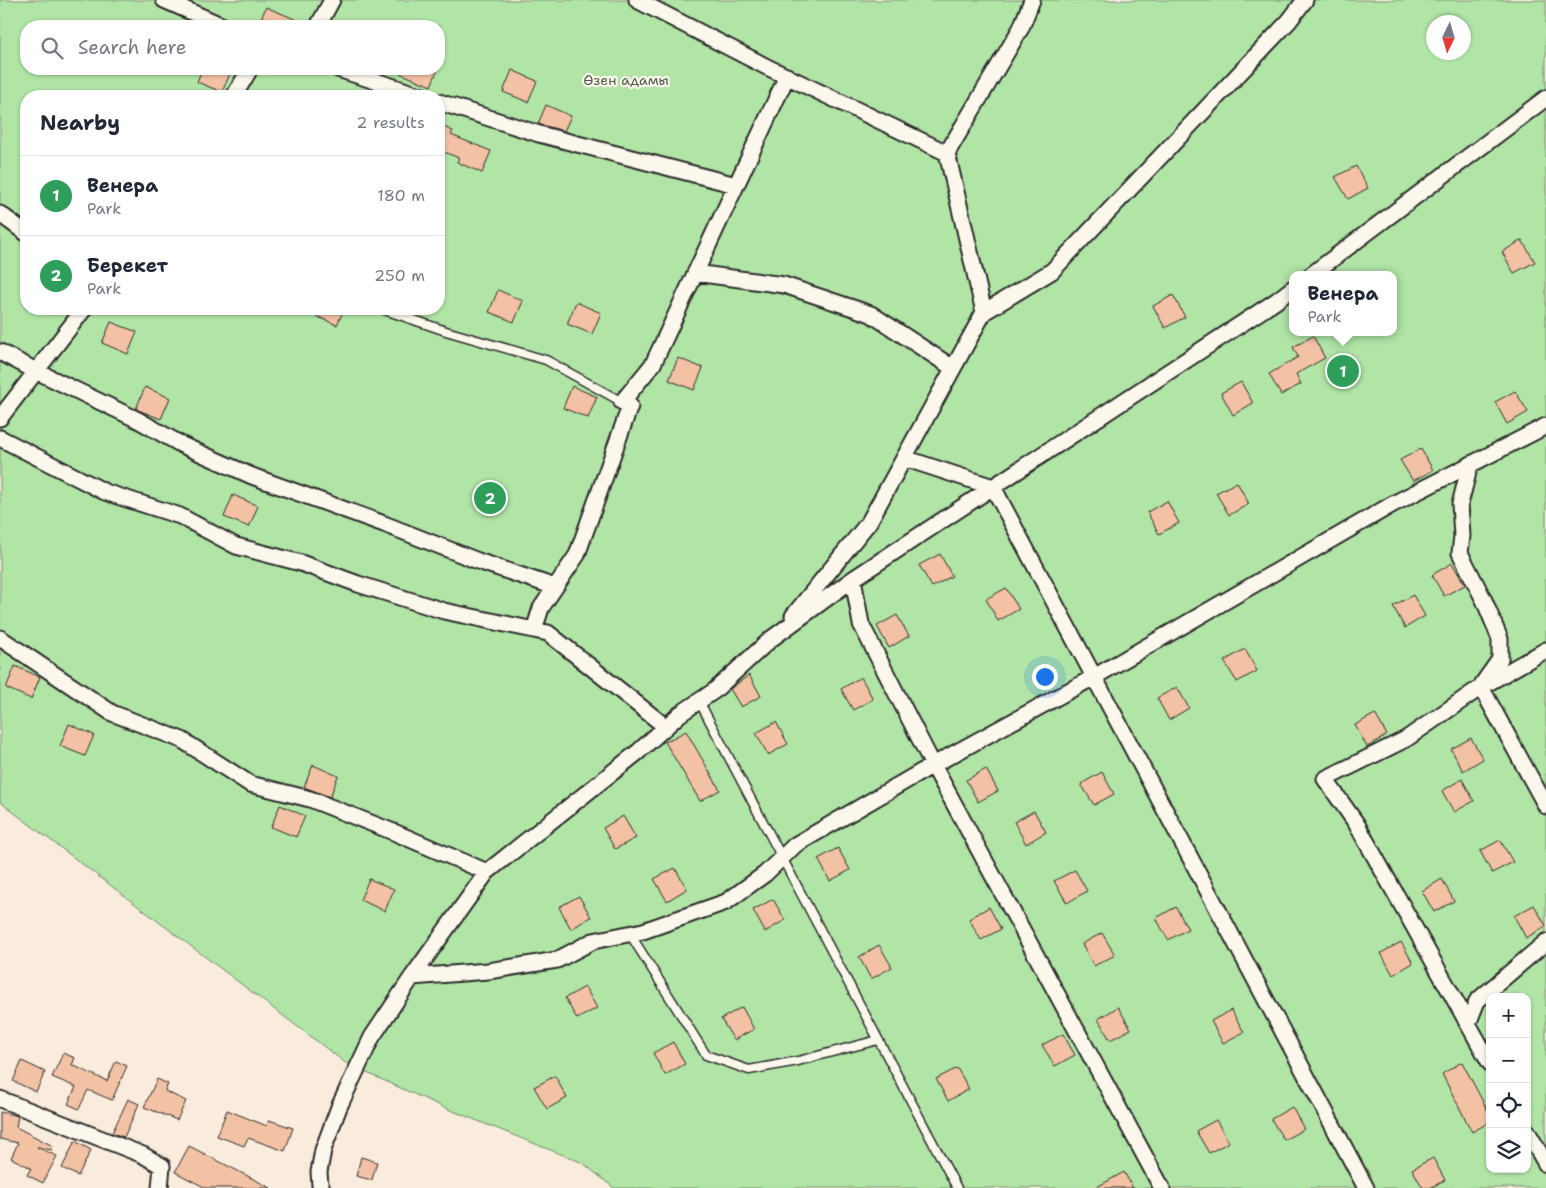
<!DOCTYPE html>
<html lang="en">
<head>
<meta charset="utf-8">
<style>
	body { margin:0; font-family:"Shantell Sans",sans-serif; background:#f2f2f3; color:#1f2937 }
	.controls { position:absolute; right:15px; bottom:15px; display:grid; overflow:hidden; border-radius:10px; box-shadow:0 1px 4px #0004 }
	.controls button { width:45px; height:45px; display:grid; place-items:center; padding:0; border:0; border-bottom:1px solid #e0e1e3; background:#fff; color:#1f2937; font:25px sans-serif }
	.compass { position:absolute; left:1426px; top:15px; width:45px; height:45px; border-radius:50%; background:#fff; box-shadow:0 1px 4px #0004; rotate:185deg }
	.you { position:absolute; left:1044px; top:676px; width:18px; height:18px; margin:-12px; border:4px solid #fff; border-radius:50%; background:#1a73e8; box-shadow:0 0 0 8px #1a73e833 }
	.badge { display:grid; place-items:center; width:32px; height:32px; border-radius:50%; background:#0b8043; color:#fff; font-size:16px; font-weight:700 }
	.pin { position:absolute; translate:-50% -50%; border:2px solid #fff; box-shadow:0 1px 5px #0006 }
	.popup { position:absolute; left:1289px; top:271px; width:108px; height:65px; box-sizing:border-box; display:grid; place-content:center; border-radius:10px; background:#fff; filter:drop-shadow(0 1px 4px #0005); font-size:16px; white-space:nowrap; color:#747a83 }
	.popup b { font-size:19px; color:#1f2937 }
	.popup::after { content:''; position:absolute; left:50%; top:100%; margin-left:-10px; border:10px solid transparent; border-top-color:#fff }
	.list { margin:0; padding:0; list-style:none }
	h2 { display:flex; justify-content:space-between; align-items:center; height:65px; margin:0; padding:0 20px; font-size:21px }
	h2 small { font-size:16px; font-weight:400; color:#747a83 }
	.list li { display:grid; grid-template-columns:32px 1fr auto; gap:15px; align-items:center; box-sizing:border-box; height:80px; padding:0 20px; border-top:1px solid #e0e1e3 }
	.list b { display:block; font-size:19px; white-space:nowrap }
	.list p { margin:0; font-size:16px; white-space:nowrap; color:#747a83 }
	.list em { font-size:16px; font-style:normal; color:#747a83 }
	.icon { flex:none; width:28px; height:28px; fill:none; stroke:currentColor; stroke-width:2; stroke-linecap:round; stroke-linejoin:round }
	.map { position:relative; flex:none; width:1546px; height:1188px; overflow:hidden }
	.search { position:absolute; background:#fff; box-shadow:0 1px 4px #0004; left:20px; top:20px; width:425px; height:55px; display:flex; align-items:center; gap:12px; box-sizing:border-box; padding:0 18px; border-radius:20px; color:#747a83; font-size:19px }
	.panel { position:absolute; background:#fff; box-shadow:0 1px 4px #0004; left:20px; top:90px; width:425px; height:225px; border-radius:20px }
	.map>svg:first-child { display:block }
	.green { fill:#b0e5a6; stroke:#6e8868; fill-rule:evenodd }
	.building { fill:#f3c1a3; stroke:#2b2b2b }
	.lines { fill:none; stroke-linecap:round; stroke-linejoin:round }
	.lane-casing { stroke:#2b2b2b; stroke-width:11 }
	.street-casing { stroke:#2b2b2b; stroke-width:19 }
	.lane { stroke:#fbf7ec; stroke-width:8 }
	.street { stroke:#fbf7ec; stroke-width:15 }
	.labels { text-anchor:middle; dominant-baseline:central; stroke-width:4.5; stroke-linejoin:round; paint-order:stroke }
	.park-label { font-size:14px; fill:#4c5a4a; stroke:#fbf7ec }
</style>
</head>
<body>
<div class="map">
<svg width="1546" height="1188" viewBox="0 0 1546 1188">
	<rect width="100%" height="100%" fill="#f9ecdd"/>
	<filter id="ink" filterUnits="userSpaceOnUse"><feTurbulence type="fractalNoise" baseFrequency=".02" numOctaves="2"/><feDisplacementMap in="SourceGraphic" scale="10" xChannelSelector="R" yChannelSelector="G"/><feConvolveMatrix kernelMatrix="1 2 1 2 8 2 1 2 1" color-interpolation-filters="sRGB"/></filter>
	<g filter="url(#ink)">
		<path class="green" d="M0,0H1546V1188H614L583,1163L443,1107L347,1064L0,802ZM1434,22H1464V52H1434ZM26,26H439V69H26ZM26,96H439V309H26ZM1293,275H1393V332H1293ZM1490,997H1527V1169H1490Z"/>
		<path class="building" d="M266,7L309,25V26H258Z
			M202,69H232L222,92L197,82Z
			M390,69H438L431,86Z
			M512,70L537,81L528,102L503,92Z
			M546,105L571,116L564,131L538,124Z
			M439,125L453,131L451,135L491,151L482,173L457,162L459,158L444,152L439,164Z
			M1356,166L1368,188L1348,199L1335,177Z
			M1522,240L1535,262L1514,273L1502,252Z
			M498,290L523,301L514,322L489,312Z
			M1173,295L1185,317L1165,328L1153,306Z
			M576,302L601,313L592,334L567,324Z
			M299,309H344L337,325Z
			M111,322L137,332L128,354L102,343Z
			M1313,336L1325,358L1296,374L1301,384L1281,395L1269,374L1298,357L1293,347Z
			M678,358L703,368L694,390L669,380Z
			M1241,382L1253,403L1233,415L1221,393Z
			M572,386L597,397L588,418L563,408Z
			M145,387L170,398L161,419L136,409Z
			M1515,391L1528,412L1507,424L1495,402Z
			M1421,449L1433,470L1413,481L1400,460Z
			M1237,482L1249,504L1229,515L1216,493Z
			M233,495L258,506L249,527L224,517Z
			M1167,501L1179,523L1159,534L1147,512Z
			M940,554L952,576L932,587L919,565Z
			M1452,563L1465,585L1444,596L1432,575Z
			M1006,588L1019,609L998,621L986,599Z
			M1413,595L1425,616L1405,628L1393,606Z
			M897,615L909,636L889,648L877,626Z
			M1245,649L1257,671L1237,682L1224,661Z
			M15,666L40,677L31,699L6,688Z
			M749,675L761,696L741,707L730,689Z
			M861,677L873,699L853,710L841,689Z
			M1177,687L1189,708L1169,720L1157,698Z
			M1375,714L1387,735L1367,747L1355,725Z
			M776,722L788,744L768,755L756,733Z
			M69,724L94,735L85,756L60,746Z
			M686,731L720,790L700,801L665,742Z
			M1471,738L1483,759L1463,771L1451,749Z
			M313,765L338,776L330,797L304,787Z
			M986,769L998,791L978,802L966,780Z
			M1102,772L1114,794L1094,805L1081,784Z
			M1462,779L1474,801L1454,812L1442,791Z
			M280,805L305,816L296,837L271,827Z
			M1034,811L1046,832L1026,844L1014,822Z
			M623,816L636,838L615,849L603,828Z
			M1500,840L1513,862L1492,873L1480,851Z
			M838,848L850,870L830,881L818,859Z
			M675,868L687,889L667,901L654,879Z
			M1075,870L1087,891L1067,903L1054,881Z
			M369,879L394,889L385,911L360,900Z
			M1442,879L1454,901L1434,912L1422,891Z
			M579,896L591,917L571,929L559,907Z
			M773,899L785,920L765,932L753,910Z
			M1534,905L1546,926L1526,938L1514,916Z
			M989,907L1001,929L981,940L969,919Z
			M1176,907L1188,929L1168,940L1156,918Z
			M1102,933L1115,955L1094,966L1082,944Z
			M1401,942L1413,963L1393,975L1381,953Z
			M879,945L892,967L871,979L859,957Z
			M585,987L597,1008L577,1019L565,998Z
			M742,1007L754,1029L734,1040L721,1019Z
			M1118,1007L1131,1029L1110,1040L1098,1019Z
			M1231,1010L1244,1032L1223,1043L1211,1021Z
			M1063,1034L1075,1055L1055,1066L1042,1045Z
			M673,1042L685,1064L665,1075L653,1053Z
			M63,1053L75,1058L72,1065L107,1081L116,1061L127,1066L112,1100L88,1090L79,1109L68,1104L76,1087L52,1077Z
			M22,1061L45,1072L36,1092L13,1081Z
			M1462,1062L1490,1115V1122L1472,1132L1442,1074Z
			M957,1068L969,1089L948,1101L936,1079Z
			M555,1076L567,1098L547,1109L534,1087Z
			M157,1079L168,1084L165,1091L186,1101L177,1120L144,1107Z
			M128,1099L139,1104L124,1137L112,1133Z
			M1292,1107L1304,1129L1284,1140L1271,1119Z
			M227,1110L267,1126L269,1120L293,1128L285,1151L248,1138L244,1146L217,1136Z
			M0,1112L18,1116L16,1127L53,1146L52,1150L37,1147L57,1156L43,1183L27,1175L31,1168L11,1158L18,1143L0,1139Z
			M1216,1120L1229,1142L1209,1153L1196,1131Z
			M75,1141L91,1150L78,1176L62,1168Z
			M189,1146L271,1188H206L175,1172Z
			M361,1157L377,1162L372,1180L356,1176Z
			M1433,1158L1445,1180L1430,1188H1423L1412,1169Z
			M1124,1172L1133,1188H1095Z"/>
		<g class="lines">
			<g class="lane-casing">
				<path id="lane" d="M382,309L446,331L546,360L624,403
					M699,701L957,1188
					M630,934L706,1055L749,1070L798,1061L878,1040"/>
			</g>
			<g class="street-casing">
				<path id="street" d="M164,0L223,26
					M637,0L767,67L947,153
					M318,26L332,0
					M338,69L422,96
					M234,96L250,69
					M439,102L539,134L736,185
					M0,214L26,233
					M695,273L784,285L871,314L953,368
					M1311,275L1546,98
					M984,312L1052,271L1289,21L1305,0
					M0,352L36,371L138,420L182,445L252,476L384,524L478,561L555,587
					M622,402L653,364L787,76
					M0,418L84,309
					M0,438L105,492L180,516L236,546L301,563L358,584L444,611L548,633L666,727
					M904,458L993,487L1366,1188
					M1470,465L1460,504L1462,536L1460,553L1484,600L1500,639V659L1483,683
					M853,579L861,624L933,765L1162,1188
					M793,616L869,522L984,312L947,153L1021,28L1032,0
					M534,630L541,608L577,555L630,406
					M0,638L112,713L182,740L250,784L310,799L396,833L487,872
					M1481,687L1546,806
					M412,977L488,971L557,960L593,941L643,931L726,902L765,874L795,845L933,765L1094,677L1393,504L1546,426
					M1468,1024L1477,1001L1546,942
					M1490,1063L1356,823L1325,779L1406,739L1481,687L1546,650
					M0,1099L143,1155L162,1166L160,1188
					M1527,1131L1546,1164
					M322,1188L320,1185L319,1172L323,1150L339,1107L372,1037L412,977L487,872L638,752L680,714L714,691L771,639L853,579L1276,301L1293,288"/>
			</g>
			<use href="#lane" class="lane"/>
			<use href="#street" class="street"/>
		</g>
	</g>
	<g class="labels">
		<g class="park-label">
			<text x="626" y="80">Өзен адамы</text>
		</g>
	</g>
</svg>
<div class="controls">
<button>+</button>
<button>−</button>
<button><svg class="icon" aria-label="locate" viewBox="0 0 24 24"><circle cx="12" cy="12" r="6"/><path d="M12 2v4M12 18v4M2 12h4M18 12h4"/></svg></button>
<button><svg class="icon" aria-label="layers" viewBox="0 0 24 24"><path d="M12 4l9 5-9 5-9-5zM3 14l9 5 9-5"/></svg></button>
</div>
<svg class="compass" viewBox="-18 -18 36 36"><path d="M0-13l5 13h-10z" fill="#e53935"/><path d="M0 13l5-13h-10z" fill="#747a83"/></svg>
<div class="you"></div>
<div class="pin badge" style="left:1343px;top:371px;background:#2e9e5b">1</div>
<div class="popup"><b>Венера</b>Park</div>
<div class="pin badge" style="left:490px;top:498px;background:#2e9e5b">2</div>
<div class="search"><svg class="icon" aria-label="search" viewBox="0 0 24 24"><circle cx="10" cy="10" r="6"/><path d="M15 15l6 6"/></svg>Search here</div>
<section class="panel">
<h2>Nearby<small>2 results</small></h2>
<ul class="list">
<li><span class="badge" style="background:#2e9e5b">1</span><div><b>Венера</b><p>Park</p></div><em>180 m</em></li>
<li><span class="badge" style="background:#2e9e5b">2</span><div><b>Берекет</b><p>Park</p></div><em>250 m</em></li>
</ul>
</section>
</div>
</body>
</html>
